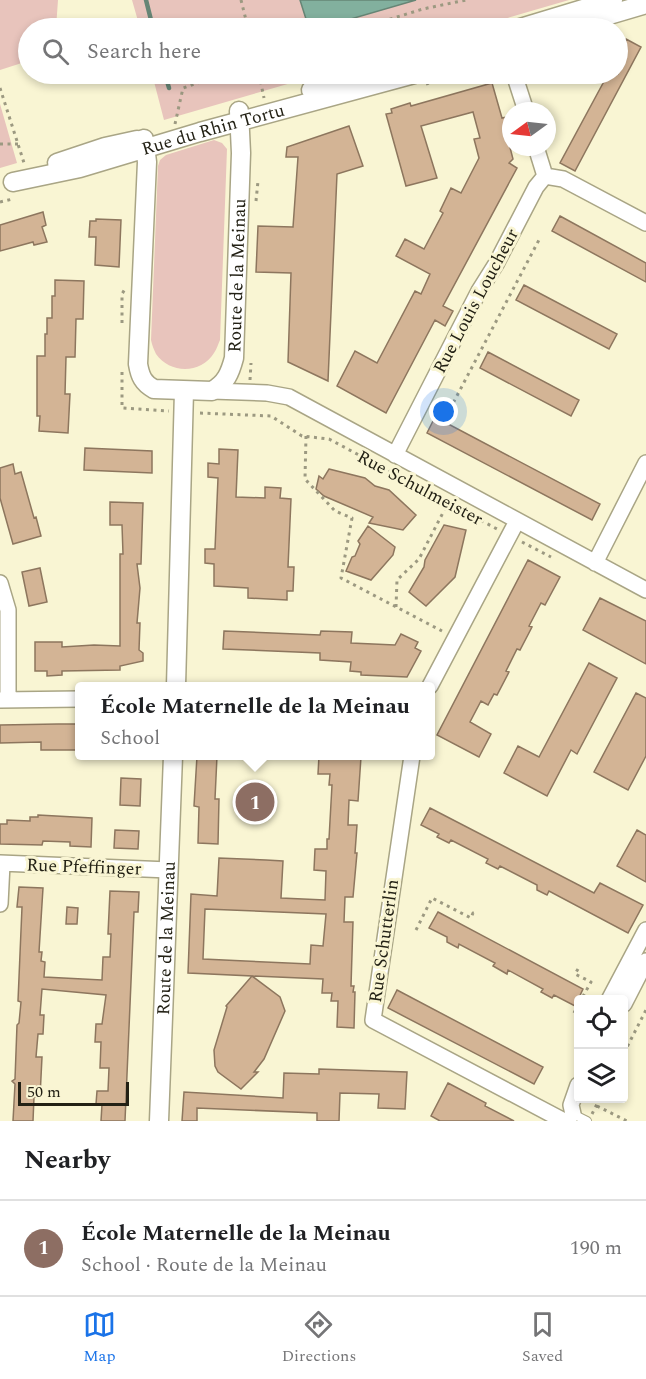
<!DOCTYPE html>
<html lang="en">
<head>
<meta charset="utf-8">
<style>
	body { margin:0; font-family:Spectral,serif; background:#f6f6f6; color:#202124 }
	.controls { position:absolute; right:18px; bottom:18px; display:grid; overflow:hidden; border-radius:6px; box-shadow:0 3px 9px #0003 }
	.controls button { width:54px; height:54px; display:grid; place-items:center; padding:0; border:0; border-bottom:2px solid #e0e0e0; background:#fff; color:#202124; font:30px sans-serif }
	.compass { position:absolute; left:502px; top:102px; width:54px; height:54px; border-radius:50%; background:#fff; box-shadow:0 3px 9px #0003; rotate:255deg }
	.scale { position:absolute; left:18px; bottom:15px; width:111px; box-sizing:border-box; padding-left:6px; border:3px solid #232115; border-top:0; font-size:16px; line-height:21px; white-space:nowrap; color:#232115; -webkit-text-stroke:4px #f9f5d3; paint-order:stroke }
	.you { position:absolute; left:444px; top:412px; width:21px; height:21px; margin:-15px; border:4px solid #fff; border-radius:50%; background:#1a73e8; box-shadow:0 0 0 9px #1a73e833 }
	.badge { display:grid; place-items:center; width:39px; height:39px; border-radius:50%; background:#1a73e8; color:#fff; font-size:20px; font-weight:700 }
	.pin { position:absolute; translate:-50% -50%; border:3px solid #fff; box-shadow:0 2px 6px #0006 }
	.popup { position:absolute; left:75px; top:682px; width:360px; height:78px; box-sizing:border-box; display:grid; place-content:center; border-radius:6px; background:#fff; filter:drop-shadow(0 2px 4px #0005); font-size:20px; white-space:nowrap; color:#757577 }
	.popup b { font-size:22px; color:#202124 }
	.popup::after { content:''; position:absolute; left:50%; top:100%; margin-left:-12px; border:12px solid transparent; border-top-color:#fff }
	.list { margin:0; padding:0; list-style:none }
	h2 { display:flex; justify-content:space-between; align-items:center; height:78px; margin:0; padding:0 24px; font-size:26px }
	h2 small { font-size:20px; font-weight:400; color:#757577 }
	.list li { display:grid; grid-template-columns:39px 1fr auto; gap:18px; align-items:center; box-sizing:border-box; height:96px; padding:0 24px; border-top:2px solid #e0e0e0 }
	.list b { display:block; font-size:22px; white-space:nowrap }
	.list p { margin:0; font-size:20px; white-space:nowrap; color:#757577 }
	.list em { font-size:20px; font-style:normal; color:#757577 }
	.icon { flex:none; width:33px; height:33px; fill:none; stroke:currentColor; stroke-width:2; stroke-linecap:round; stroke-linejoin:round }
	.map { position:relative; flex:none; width:646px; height:1121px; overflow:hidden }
	.search { position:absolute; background:#fff; box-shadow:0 3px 9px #0003; left:18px; right:18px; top:18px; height:66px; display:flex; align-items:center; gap:15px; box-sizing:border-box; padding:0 21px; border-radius:33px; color:#757577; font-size:22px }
	.sheet { height:174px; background:#fff }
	nav { display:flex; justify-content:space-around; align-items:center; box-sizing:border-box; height:84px; border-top:2px solid #e0e0e0; background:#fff; font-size:16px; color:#757577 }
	nav a { display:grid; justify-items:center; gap:3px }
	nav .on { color:#1a73e8 }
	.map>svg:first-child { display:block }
	.green { fill:#e8c4bc }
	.water { fill:#82b09e; stroke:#668575; stroke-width:1.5 }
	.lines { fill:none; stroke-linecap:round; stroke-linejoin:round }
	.stream { stroke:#668575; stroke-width:4.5 }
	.building { fill:#d3b495; stroke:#8d765e; stroke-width:1.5; fill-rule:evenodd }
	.service-casing { stroke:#a9a585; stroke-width:10 }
	.minor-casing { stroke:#a9a585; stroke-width:18 }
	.tertiary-casing { stroke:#a9a585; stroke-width:21 }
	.path { stroke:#9c9981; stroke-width:3; stroke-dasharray:3 4.5; stroke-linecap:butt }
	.service { stroke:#fff; stroke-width:8 }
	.minor { stroke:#fff; stroke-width:15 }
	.tertiary { stroke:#fff; stroke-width:18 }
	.labels { text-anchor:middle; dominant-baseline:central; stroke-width:6; stroke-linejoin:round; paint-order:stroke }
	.street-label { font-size:18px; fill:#232115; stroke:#f9f5d3 }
</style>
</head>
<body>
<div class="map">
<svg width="646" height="1121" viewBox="0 0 646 1121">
	<rect width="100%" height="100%" fill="#f9f5d3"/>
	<path class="green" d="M0,0H58L56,28H28V61L0,70Z
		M132,0H569L473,28H140Z
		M152,74H322L164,120Z
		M0,104L17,163L0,168Z
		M214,140L222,143L227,149L220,340C218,344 217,349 214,353C201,374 170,374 156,354C154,350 152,345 151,340L158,166L160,160L166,155Z"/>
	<path class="water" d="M300,0H416L320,28L306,19Z"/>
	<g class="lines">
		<path class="stream" d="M146,0L153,28
			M165,74L169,88"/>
	</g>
	<path class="building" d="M626,39L641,47L575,171L560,163L608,74H618V55Z
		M492,83L502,118L511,116V134L507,136L513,159L509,163L517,168L443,306L453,311L445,326L435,320L386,413L337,386L355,351L377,363L415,291L421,294L430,274L396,256L405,239L424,249L443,213L440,211L451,188L461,193L479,158L474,139L480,138L473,112L421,126L437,178L406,186L386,114L392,113L391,109L410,103L411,106Z
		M349,126L363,166L337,174L328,381L288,362L291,273L256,272L258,226L293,227L298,157H286L287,147Z
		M43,212L46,225L42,227L47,242L34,245L33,242L0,251V225Z
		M560,216L646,263V282L552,231Z
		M96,219L121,220L119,267L95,265L96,237H89L90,221H96Z
		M55,280L84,281L83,319H76L75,357H66L65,394H70L68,433L39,431L40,416H37V356H45V334H47V318H52V296H55Z
		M524,285L617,334L609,349L516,300Z
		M488,352L579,400L571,416L480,368Z
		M435,417L600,504L592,520L427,433Z
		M85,448L152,451V473L84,470Z
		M219,449L238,450L236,497L265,498V487L281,488L280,498L291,499L288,567H294L293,591H287V600L248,598V588L214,586V564L205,563V549H215L218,478L208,477V463L219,464Z
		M13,464L15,474L21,472L34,518L36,517L41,536L13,544L0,498V468Z
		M329,469L365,478L375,486L389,490L416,515L403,530L369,523L373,517L324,496L316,489L319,476L323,479Z
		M110,502L143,503L141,564H137L140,588L137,623H140L139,650L143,653V661L120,666V670L62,671V675L47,676V671H35V642H62V647L94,645L120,646V554H123L122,525H110Z
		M444,525L466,530L455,577L426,606L409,592L424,567L425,560Z
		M368,526L395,547L393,555L371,580L346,571L352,557L355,556L360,544L358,541Z
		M528,560L560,577L545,605L541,603L529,626L532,627L520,650L517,649L506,671L509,672L497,695L494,694L488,705L481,701L470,722L491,734L479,757L437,735Z
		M40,568L47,602L29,606L22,572Z
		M600,598L646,621V664L583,630Z
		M224,631L320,635L321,631L352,632L351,643L395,645L401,634L418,642L415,648L421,651L407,677L361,675V672L350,671L351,662L320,660V653L223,649Z
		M589,663L617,678L577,754L571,750L547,796L504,773L518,746L539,757Z
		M636,693L646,698V756L628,790L594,772Z
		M58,724H80V750H41V742L0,743V725Z
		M197,756H217L215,799H219L218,844L198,843L199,807L194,806Z
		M319,756L361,757L358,801L349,800L348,825H357L355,853H357L353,897H345L344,922H353L351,986H354L353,992H355L354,1028L337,1027L338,1001H331L332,993H322L323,979L252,976L280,997L285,1011L264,1059L254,1072H258L241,1089L218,1072L215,1066L214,1050L227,1007L226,1006L252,976L188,973L191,894L217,896L219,858L266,860L283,861L281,898L325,900L326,871L314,870L315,849H327V839H329L332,785H329L330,774H318ZM205,909L326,914L323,946L311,945L310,964L203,959Z
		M121,778L141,779L140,806L120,805Z
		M430,808L594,893L600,883L643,905L628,933L549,891L547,895L537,890V885L500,866L498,869L486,863L488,859L451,840L449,843L437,837L439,834L421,825Z
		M38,815L92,818L91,847L70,846V842L43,841L42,845L0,844V824H7V820L30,821V817H38Z
		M115,830L139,831L138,849L114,848Z
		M637,830L646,835V882L617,866Z
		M19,887L43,888L39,952H42L41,961L45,962L44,977L102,980L103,957H110L111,934H108L110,891L139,892L138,912H134L125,1121H101L102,1104H96L97,1091H108L109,1068H100L101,1042H95L96,1024H102L106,995L42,989L40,1015H44L43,1034H38L36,1057H42L40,1097H34L33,1121H13L15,1084L12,1081L15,1079L17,1025L19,1023L21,1002L18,1001L22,907H17Z
		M67,907L78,908L77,924H66Z
		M438,912L583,989L575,1006L554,995L552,998L541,992L543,989L508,970L507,974L493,966L495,963L459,944L458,948L447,942V937L429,928Z
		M397,990L543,1067L534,1084L388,1008Z
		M319,1069L407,1072L405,1109L378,1108L379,1094L340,1093L339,1121H317V1113L197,1108V1121H182L184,1092L283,1098L284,1073L319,1074Z
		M448,1083L486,1103L485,1106L514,1121H440L431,1116Z"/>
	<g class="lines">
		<g class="service-casing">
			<path id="service" d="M573,1114L587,1121"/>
		</g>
		<g class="minor-casing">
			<path id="minor" d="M514,74L526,111
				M545,176L563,179L646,223
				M212,391L267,393L289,397L646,590
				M395,455L479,291L496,264L536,187L545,176L536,147
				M595,563L646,463
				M0,583L8,610V700
				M430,686L517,521
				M0,700L80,699
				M412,756L373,1020L564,1121
				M0,863L169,870
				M0,904L2,864
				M609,1000L646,930
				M624,1004L646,961
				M573,1114L571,1105L578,1085"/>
		</g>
		<g class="tertiary-casing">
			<g id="tertiary">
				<path d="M520,28L613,0"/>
				<path d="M565,28L646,4"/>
				<path d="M311,90L366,74"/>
				<path id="s1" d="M144,139L147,162L138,364C140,376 143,383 154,389L212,391C226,383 230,373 234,358L241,153L239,111"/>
				<path d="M57,163L105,147L137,140"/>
				<path id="s2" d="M13,182L80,168L200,132L414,74"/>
				<path d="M176,686L184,391"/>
				<path id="s3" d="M159,1121L173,756"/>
			</g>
		</g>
		<path class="path" d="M241,0L248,28
			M361,28L423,9L466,0
			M259,74L264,98
			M426,84L454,74
			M0,88L25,166
			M175,124L183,88L223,74
			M0,144H18
			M256,201L258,181
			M0,202L13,199
			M122,323V294L125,289
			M122,372V408L169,411
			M250,380L251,363
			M450,409L540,238
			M200,413L271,416L302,436L329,439L497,529
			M306,436L305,479L335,511L352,518L341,578L442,631
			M522,542L551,557
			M396,607L397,580L419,559L448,503
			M416,930L432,898L471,918L473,913L477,915
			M578,969L575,974L591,982L581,1000
			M574,1013L578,1005
			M624,1053L646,1010
			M597,1106L627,1121
			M592,1114L600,1098"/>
		<use href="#service" class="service"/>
		<use href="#minor" class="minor"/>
		<use href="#tertiary" class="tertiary"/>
	</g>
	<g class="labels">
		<g class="street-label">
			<text stroke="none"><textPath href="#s2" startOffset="207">Rue du Rhin Tortu</textPath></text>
			<text stroke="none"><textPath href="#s1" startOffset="438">Route de la Meinau</textPath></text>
			<text transform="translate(476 301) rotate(-62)">Rue Louis Loucheur</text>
			<text transform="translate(420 488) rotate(28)">Rue Schulmeister</text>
			<text transform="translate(84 867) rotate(2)">Rue Pfeffinger</text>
			<text stroke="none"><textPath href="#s3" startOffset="183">Route de la Meinau</textPath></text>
			<text transform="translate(384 941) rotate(-82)">Rue Schutterlin</text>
		</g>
	</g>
</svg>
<div class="controls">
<button><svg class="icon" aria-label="locate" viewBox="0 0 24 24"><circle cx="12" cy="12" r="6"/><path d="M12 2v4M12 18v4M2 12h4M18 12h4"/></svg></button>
<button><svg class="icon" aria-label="layers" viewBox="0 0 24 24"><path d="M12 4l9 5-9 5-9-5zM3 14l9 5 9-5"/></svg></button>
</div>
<svg class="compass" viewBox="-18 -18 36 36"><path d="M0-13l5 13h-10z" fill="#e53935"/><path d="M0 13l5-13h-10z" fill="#757577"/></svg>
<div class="scale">50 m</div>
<div class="you"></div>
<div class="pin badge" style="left:255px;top:802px;background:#8d6e63">1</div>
<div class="popup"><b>École Maternelle de la Meinau</b>School</div>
<div class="search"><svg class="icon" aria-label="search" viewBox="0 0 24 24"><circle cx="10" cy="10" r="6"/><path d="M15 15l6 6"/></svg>Search here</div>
</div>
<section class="sheet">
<h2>Nearby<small></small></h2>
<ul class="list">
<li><span class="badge" style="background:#8d6e63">1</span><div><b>École Maternelle de la Meinau</b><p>School · Route de la Meinau</p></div><em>190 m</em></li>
</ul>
</section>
<nav>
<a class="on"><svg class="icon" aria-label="map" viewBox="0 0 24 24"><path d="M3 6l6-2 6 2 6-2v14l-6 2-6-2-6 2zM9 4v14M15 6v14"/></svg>Map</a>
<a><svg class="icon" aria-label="directions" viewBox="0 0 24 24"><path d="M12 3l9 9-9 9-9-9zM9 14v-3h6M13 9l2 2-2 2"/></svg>Directions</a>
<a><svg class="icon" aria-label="saved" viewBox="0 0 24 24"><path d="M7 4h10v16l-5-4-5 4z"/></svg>Saved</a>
</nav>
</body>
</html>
